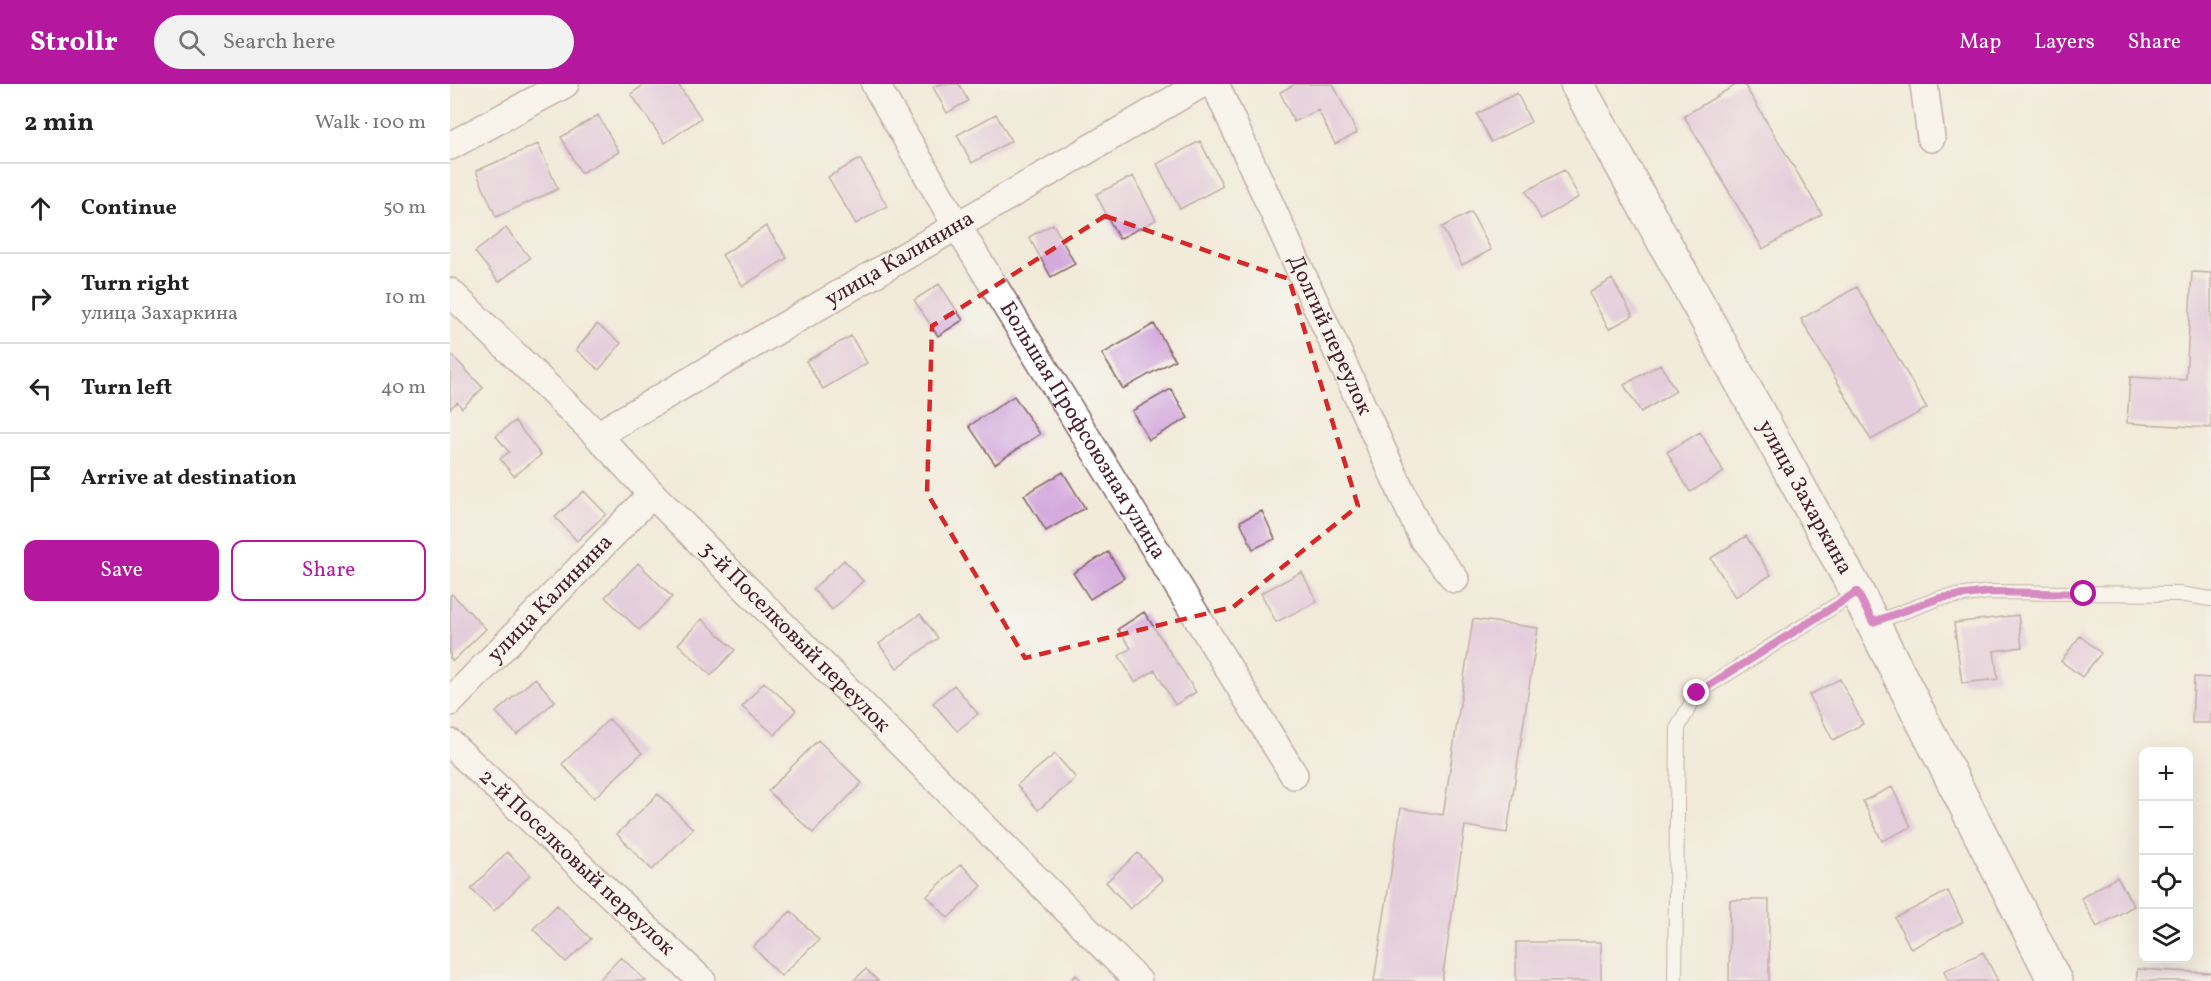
<!DOCTYPE html>
<html lang="en">
<head>
<meta charset="utf-8">
<style>
	body { margin:0; font-family:Vollkorn,serif; background:#f2f2f2; color:#222 }
	.controls { position:absolute; right:18px; bottom:18px; display:grid; overflow:hidden; border-radius:12px; box-shadow:0 6px 24px #0002 }
	.controls button { width:54px; height:54px; display:grid; place-items:center; padding:0; border:0; border-bottom:2px solid #e0e0e0; background:#fff; color:#222; font:30px sans-serif }
	.stop { position:absolute; width:18px; height:18px; margin:-14px; border:4px solid #b5179e; border-radius:50%; background:#fff }
	.stop.end { background:#b5179e; border-color:#fff; box-shadow:0 2px 6px #0008 }
	.list { margin:0; padding:0; list-style:none }
	h2 { display:flex; justify-content:space-between; align-items:center; height:78px; margin:0; padding:0 24px; font-size:26px }
	h2 small { font-size:20px; font-weight:400; color:#767676 }
	.list li { display:grid; grid-template-columns:39px 1fr auto; gap:18px; align-items:center; box-sizing:border-box; height:90px; padding:0 24px; border-top:2px solid #e0e0e0 }
	.list b { display:block; font-size:22px; white-space:nowrap }
	.list p { margin:0; font-size:20px; white-space:nowrap; color:#767676 }
	.list em { font-size:20px; font-style:normal; color:#767676 }
	.actions { display:flex; gap:12px; padding:18px 24px }
	.actions a { flex:1; padding:14px 0; border:2px solid #b5179e; border-radius:12px; text-align:center; font-size:21px; color:#b5179e }
	.actions .main { background:#b5179e; color:#fff }
	.icon { flex:none; width:33px; height:33px; fill:none; stroke:currentColor; stroke-width:2; stroke-linecap:round; stroke-linejoin:round }
	.map { position:relative; flex:none; width:1761px; height:897px; overflow:hidden }
	header { display:flex; align-items:center; gap:36px; box-sizing:border-box; height:84px; padding:0 30px; background:#b5179e; color:#fff }
	header strong { font-size:28px }
	nav { display:flex; gap:33px; margin-inline-start:auto; font-size:21px }
	.search { width:420px; height:54px; background:#f2f2f2; display:flex; align-items:center; gap:15px; box-sizing:border-box; padding:0 21px; border-radius:33px; color:#767676; font-size:22px }
	main { display:flex }
	aside { flex:1; background:#fff }
	.map>svg:first-child { display:block }
	.building { fill:#d4aadd }
	.lines { fill:none; stroke-linecap:round; stroke-linejoin:round }
	.service-casing { stroke:#856668; stroke-width:16 }
	.minor-casing { stroke:#856668; stroke-width:30 }
	.tertiary-casing { stroke:#856668; stroke-width:36 }
	.service { stroke:#fff; stroke-width:14 }
	.minor { stroke:#fff; stroke-width:27 }
	.tertiary { stroke:#fff; stroke-width:33 }
	.route { stroke:#b5179e; stroke-width:8 }
	.marked { fill:none; stroke:#d62828; stroke-width:4.5; stroke-dasharray:12 8; stroke-linejoin:round }
	.labels { text-anchor:middle; dominant-baseline:central; stroke-width:5; stroke-linejoin:round; paint-order:stroke }
	.street-label { font-size:22px; fill:#4a1f2b; stroke:#f6f6f2 }
</style>
</head>
<body>
<header>
<strong>Strollr</strong>
<div class="search"><svg class="icon" aria-label="search" viewBox="0 0 24 24"><circle cx="10" cy="10" r="6"/><path d="M15 15l6 6"/></svg>Search here</div>
<nav><a>Map</a><a>Layers</a><a>Share</a></nav>
</header>
<main>
<aside>
<h2>2 min<small>Walk · 100 m</small></h2>
<ul class="list">
<li><svg class="icon" aria-label="ahead" viewBox="0 0 24 24"><path d="M12 20V5M6 11l6-6 6 6"/></svg><div><b>Continue</b></div><em>50 m</em></li>
<li><svg class="icon" aria-label="right" viewBox="0 0 24 24"><path d="M7 20v-9h11M14 6l5 5-5 5"/></svg><div><b>Turn right</b><p>улица Захаркина</p></div><em>10 m</em></li>
<li><svg class="icon" aria-label="left" viewBox="0 0 24 24"><path d="M17 20v-9H6M10 6l-5 5 5 5"/></svg><div><b>Turn left</b></div><em>40 m</em></li>
<li><svg class="icon" aria-label="arrive" viewBox="0 0 24 24"><path d="M6 21V4h12l-3 4 3 4H6"/></svg><div><b>Arrive at destination</b></div></li>
</ul>
<div class="actions"><a class="main">Save</a><a>Share</a></div>
</aside>
<div class="map">
<svg width="1761" height="897" viewBox="0 0 1761 897">
	<rect width="100%" height="100%" fill="#f6f6f2"/>
	<filter id="ink" filterUnits="userSpaceOnUse"><feTurbulence type="fractalNoise" baseFrequency=".0167" numOctaves="2"/><feDisplacementMap in="SourceGraphic" scale="12" xChannelSelector="R" yChannelSelector="G"/><feConvolveMatrix kernelMatrix="1 2 1 2 8 2 1 2 1" color-interpolation-filters="sRGB"/></filter>
	<filter id="wash" filterUnits="userSpaceOnUse"><feTurbulence type="fractalNoise" baseFrequency=".008" numOctaves="4" result="noise"/><feDisplacementMap in="SourceGraphic" scale="24" xChannelSelector="R" yChannelSelector="G"/><feGaussianBlur stdDeviation="1.35" result="paint"/><feColorMatrix in="noise" values="0 0 0 0 0 0 0 0 0 0 0 0 0 0 0 0 0 1.4 0 .05"/><feComposite in="paint" operator="in"/></filter>
	<g filter="url(#wash)">
		<rect width="100%" height="100%" fill="#f2ebda"/>
		<g id="blocks">
			<path class="building" d="M195,0H228L251,34L215,59L181,10Z
				M489,0H509L518,17L497,29L483,3Z
				M845,0H883L907,49L885,60L868,26L844,38L830,8Z
				M1287,0H1294L1372,130L1313,165L1234,32Z
				M1067,9L1081,38L1041,58L1027,30Z
				M546,30L561,57L522,79L507,51Z
				M148,31L169,68L131,89L111,53Z
				M750,57L773,102L730,125L707,80Z
				M88,60L108,105L46,133L26,87Z
				M410,75L437,122L406,140L378,93Z
				M1114,86L1129,113L1091,135L1076,107Z
				M683,92L706,136L669,155L646,110Z
				M1021,128L1041,166L1012,181L992,143Z
				M603,140L625,180L601,193L579,153Z
				M316,142L337,174L293,202L272,171Z
				M56,144L80,174L49,198L25,168Z
				M1742,188L1761,189V344L1677,339L1680,293L1736,296Z
				M1162,195L1183,232L1159,245L1139,209Z
				M489,200L513,236L488,252L464,216Z
				M1407,203L1477,324L1421,356L1351,235Z
				M147,240L171,259L149,286L126,266Z
				M704,240L725,276L673,305L652,270Z
				M401,252L417,279L373,305L356,277Z
				M0,269L33,304L12,324L7,318L0,325Z
				M1210,280L1226,307L1191,328L1174,301Z
				M721,305L738,334L699,356L682,327Z
				M564,312L590,350L545,380L519,342Z
				M65,337L91,371L64,392L50,375L59,368L46,352Z
				M1250,348L1274,388L1240,408L1217,368Z
				M613,388L635,424L596,447L574,411Z
				M134,407L156,430L127,457L105,433Z
				M812,427L825,455L803,465L790,437Z
				M1296,452L1321,491L1285,513L1261,474Z
				M658,468L674,494L640,515L623,489Z
				M394,476L413,497L382,526L363,505Z
				M188,479L222,513L189,546L155,513Z
				M852,488L867,518L826,538L811,509Z
				M2,510L36,545L3,577L0,574V512Z
				M694,528L746,608L725,621L705,586L685,598L669,572L681,564L668,545Z
				M470,530L488,554L447,584L429,560Z
				M1568,531L1572,563L1544,567L1548,595L1512,599L1504,539Z
				M252,535L285,566L261,591L228,560Z
				M1023,535L1088,544L1057,749L1015,742L992,897H924L951,724L993,731Z
				M1630,552L1651,569L1632,593L1611,577Z
				M1744,593L1761,594V639H1742Z
				M85,594L105,617L67,651L46,628Z
				M1390,595L1413,640L1383,656L1359,611Z
				M314,598L346,626L325,651L292,623Z
				M504,601L528,630L507,647L483,619Z
				M159,635L192,669L144,714L112,680Z
				M368,656L412,699L363,749L318,707Z
				M605,670L626,694L588,726L567,701Z
				M1442,703L1461,743L1432,757L1413,717Z
				M208,710L243,745L202,786L167,750Z
				M57,768L80,791L44,827L21,805Z
				M688,769L713,796L680,825L656,798Z
				M511,780L532,802L498,834L477,812Z
				M1667,793L1684,822L1647,843L1631,814Z
				M1498,807L1513,838L1461,865L1445,834Z
				M1280,816H1319V897H1279Z
				M107,821L141,855L116,878L83,845Z
				M341,827L369,856L331,892L303,863Z
				M1066,858H1151V897H1066Z
				M1533,868L1548,897H1498L1494,887Z
				M171,873L196,897H148Z
				M416,885L428,897H403Z
				M1687,885L1761,889V897H1687Z
				M626,891L632,897H620Z"/>
		</g>
	</g>
	<g filter="url(#ink)">
		<use href="#blocks" fill-opacity="0" stroke="#856668" stroke-width="1.5"/>
		<g class="lines">
			<g class="service-casing">
				<path id="service" d="M1423,539L1490,514L1539,508L1729,510L1761,515
					M1225,897L1228,643L1247,609L1407,508"/>
			</g>
			<g class="minor-casing">
				<g id="minor">
					<path id="s1" d="M425,0L507,142L844,691"/>
					<path id="s2" d="M765,0L973,455L1005,495"/>
					<path d="M1474,0L1481,54"/>
					<path d="M0,62L115,0"/>
					<path id="s3" d="M0,208L147,351L202,410L688,897"/>
					<path id="s4" d="M147,351L751,0"/>
					<path id="s5" d="M0,618L202,410"/>
					<path id="s6" d="M0,659L252,897"/>
				</g>
			</g>
			<g class="tertiary-casing">
				<g id="tertiary">
					<path id="s7" d="M1127,0L1407,508L1605,897"/>
				</g>
			</g>
			<use href="#service" class="service"/>
			<use href="#minor" class="minor"/>
			<use href="#tertiary" class="tertiary"/>
		</g>
	</g>
	<g class="lines" filter="url(#ink)">
		<path class="route" d="M1247,609L1407,508L1423,538L1490,514L1539,508L1634,510"/>
	</g>
	<path d="M0 0H1761V897H0ZM655,132L839,195L908,422L783,523L575,574L477,409L482,242Z" fill="#f2ebda" fill-opacity=".55" fill-rule="evenodd"/>
	<path class="marked" d="M655,132L839,195L908,422L783,523L575,574L477,409L482,242Z"/>
	<g class="labels">
		<g class="street-label">
			<text stroke="none"><textPath href="#s4" startOffset="350">улица Калинина</textPath></text>
			<text stroke="none"><textPath href="#s2" startOffset="276">Долгий переулок</textPath></text>
			<text stroke="none"><textPath href="#s1" startOffset="404">Большая Профсоюзная улица</textPath></text>
			<text stroke="none"><textPath href="#s7" startOffset="472">улица Захаркина</textPath></text>
			<text stroke="none"><textPath href="#s5" startOffset="144">улица Калинина</textPath></text>
			<text stroke="none"><textPath href="#s3" startOffset="488">3-й Поселковый переулок</textPath></text>
			<text stroke="none"><textPath href="#s6" startOffset="174">2-й Поселковый переулок</textPath></text>
		</g>
	</g>
</svg>
<div class="controls">
<button>+</button>
<button>−</button>
<button><svg class="icon" aria-label="locate" viewBox="0 0 24 24"><circle cx="12" cy="12" r="6"/><path d="M12 2v4M12 18v4M2 12h4M18 12h4"/></svg></button>
<button><svg class="icon" aria-label="layers" viewBox="0 0 24 24"><path d="M12 4l9 5-9 5-9-5zM3 14l9 5 9-5"/></svg></button>
</div>
<div class="stop" style="left:1634px;top:510px"></div>
<div class="stop end" style="left:1247px;top:609px"></div>
</div>
</main>
</body>
</html>
